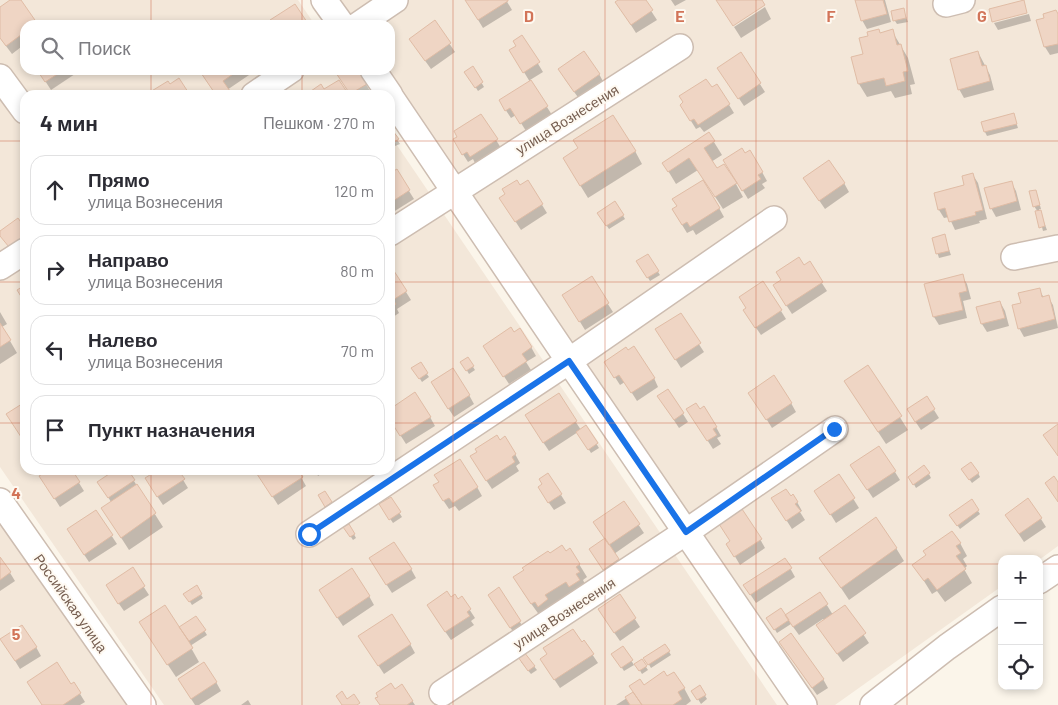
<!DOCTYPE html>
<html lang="ru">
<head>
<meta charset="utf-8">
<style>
	body { margin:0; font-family:Barlow,sans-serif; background:#f7f7f7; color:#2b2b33 }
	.controls { position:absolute; right:15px; bottom:15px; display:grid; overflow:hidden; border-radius:10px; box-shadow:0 2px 8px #0003 }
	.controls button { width:45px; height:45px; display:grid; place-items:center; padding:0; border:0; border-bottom:1px solid #e1e1e2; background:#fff; color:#2b2b33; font:25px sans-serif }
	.stop { position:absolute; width:15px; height:15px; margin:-11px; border:4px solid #1a73e8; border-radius:50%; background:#fff }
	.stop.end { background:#1a73e8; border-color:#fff; box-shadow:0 1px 5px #0008 }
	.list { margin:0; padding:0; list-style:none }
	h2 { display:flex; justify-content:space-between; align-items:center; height:65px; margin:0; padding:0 20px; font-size:21px }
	h2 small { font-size:16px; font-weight:400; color:#7c7c81 }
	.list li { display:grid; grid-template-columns:32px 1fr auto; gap:15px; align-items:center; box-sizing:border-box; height:70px; margin:0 10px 10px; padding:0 10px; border:1px solid #e1e1e2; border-radius:15px }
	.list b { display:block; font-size:19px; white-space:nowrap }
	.list p { margin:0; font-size:16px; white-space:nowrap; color:#7c7c81 }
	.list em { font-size:16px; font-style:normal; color:#7c7c81 }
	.icon { flex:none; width:28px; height:28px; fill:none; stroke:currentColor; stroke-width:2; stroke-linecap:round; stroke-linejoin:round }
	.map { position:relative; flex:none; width:1058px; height:705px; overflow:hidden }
	.search { position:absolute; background:#fff; box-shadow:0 2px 8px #0003; left:20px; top:20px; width:375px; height:55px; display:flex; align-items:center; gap:12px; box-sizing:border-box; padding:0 18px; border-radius:15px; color:#7c7c81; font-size:19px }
	.panel { position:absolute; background:#fff; box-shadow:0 2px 8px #0003; left:20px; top:90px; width:375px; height:385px; border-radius:15px }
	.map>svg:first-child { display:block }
	.residential { fill:#f3e7d9 }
	.shadow { fill:#0003 }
	.building { fill:#efd5c4; stroke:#e0bca5 }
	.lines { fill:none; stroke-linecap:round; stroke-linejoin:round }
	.minor-casing { stroke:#cdbdb1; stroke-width:28 }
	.minor { stroke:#fff; stroke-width:25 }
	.route { stroke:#1a73e8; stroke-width:6 }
	.grid { fill:none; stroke:#d27458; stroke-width:1; stroke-opacity:0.55 }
	.labels { text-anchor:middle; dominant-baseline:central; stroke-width:4; stroke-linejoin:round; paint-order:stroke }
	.street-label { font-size:14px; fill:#755d4f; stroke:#fef9f1 }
	.grid-label { font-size:16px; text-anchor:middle; font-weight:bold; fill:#d27458; stroke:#fef9f1; stroke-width:4; stroke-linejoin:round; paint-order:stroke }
</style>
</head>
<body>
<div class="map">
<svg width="1058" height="705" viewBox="0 0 1058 705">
	<rect width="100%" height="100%" fill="#fbf5ea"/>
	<path class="residential" d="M0,0H298L315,25H25V70H345L362,95H25V470H390V135L777,705H164L0,467Z
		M337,0H1058V546L1039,560L1002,559V586L835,705H812L384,70H390V25H354Z
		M0,514L135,705H0Z"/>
	<path class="shadow" d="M12,0H19L37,25H25V44L12,54L0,38V9Z
		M466,0H506L512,10L483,28Z
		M644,0L657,20L636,33L622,11Z
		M671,0H686L675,6Z
		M856,0H885L891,22L867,29L862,20Z
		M765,7L771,19L741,38L734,27Z
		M903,9L908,22L897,24L895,21Z
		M1029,14L1031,21L998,30L994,23Z
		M1058,16V53L1050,55L1045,47L1038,21Z
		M435,22L455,52L431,69L416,48Z
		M892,31L908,58L915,84L910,85L912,94L895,98L891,91L867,97L859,84L852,58L864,55L880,34Z
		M522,37L543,72L530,80L552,115L526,131L516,115L511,118L505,109L530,82L516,59L517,46Z
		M978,52L990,75L994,90L964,98L959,89Z
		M741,54L765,92L744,106L724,76Z
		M473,68L484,87L478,91L466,72Z
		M38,70H81L51,90Z
		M199,70H250L252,73L227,90L231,95H216Z
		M336,70H353L366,84L371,93L367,95H351Z
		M599,74L604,83L580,100L564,78Z
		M717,85L734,113L704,132L700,127L696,129L686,113Z
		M1015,119L1018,128L987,136L985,132L983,123Z
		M390,129L400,144L395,146L390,138Z
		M709,134L722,155L711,162L717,170L736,184L743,197L723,209L698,170L676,184L664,164Z
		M459,137L496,140L501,148L476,165L473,159L468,162L459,148Z
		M579,149L635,151L642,164L588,198L572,172Z
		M730,169L762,172L767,181L762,184L765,188L748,199Z
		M390,171L409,191L414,199L390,214Z
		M973,175L978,183L987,219L979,221L980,223L955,230L949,217L944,218L939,210L935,194L966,186Z
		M528,182L547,213L521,230L506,207L520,187Z
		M1011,182L1016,191L1021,210L996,217L991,208Z
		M844,183L849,192L825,209L810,187Z
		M1037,195L1041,209H1039L1047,230L1043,231L1038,212L1034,206Z
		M615,202L625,219L609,229L598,213Z
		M678,206L719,208L724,217L696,235L693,230L687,233L673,210Z
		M944,236L951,255L939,258L933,239Z
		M647,255L660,275L650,281L638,262Z
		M809,263L827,291L792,314L779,294L803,267Z
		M390,276L406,292L411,300L397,309L399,313L390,319Z
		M962,276L967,284L971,299L963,301L967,318L939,325L934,317L926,285Z
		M591,278L613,312L585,330L569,304Z
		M1039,289L1044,298L1048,297L1053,305L1058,328L1024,337L1019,328L1022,304Z
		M1000,302L1005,311L1009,326L987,332L982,324Z
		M781,311L786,319L761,335L750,319Z
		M0,312L7,324L2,327L17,353L0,364Z
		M680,315L704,352L681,368L662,338Z
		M514,334L531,347L536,356L526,362L531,370L509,384L490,355Z
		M468,359L475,370L469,374L462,362Z
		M420,364L429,377L422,382L413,368Z
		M868,367L908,430L886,444L845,382Z
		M611,371L654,378L658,387L637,401L625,382L620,385Z
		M668,390L688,422L679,428L664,405Z
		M437,391L469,395L474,404L454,417Z
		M558,395L581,430L586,427L599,448L591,453L578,432L549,451L531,424Z
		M755,401L791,403L796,412L772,428Z
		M390,410L430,417L435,426L406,444L390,419Z
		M934,410L939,418L921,430L913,418Z
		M693,418L716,427L721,436L717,438L721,444L713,449Z
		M500,442L515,454L520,463L516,466L519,471L492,489L476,465Z
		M51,470H71L84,491L60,507L46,485Z
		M118,470H127L163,527L129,550L102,508L111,502L104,490Z
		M159,470H177L188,488L163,505L151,487Z
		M259,470H297L306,486L278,505L262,480Z
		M315,470H327L318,476Z
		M895,472L900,480L873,498L857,474Z
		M965,473H978L980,477L972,483Z
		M929,474L931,478L916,488L912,481Z
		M839,476L859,508L836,523L821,499Z
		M477,487L482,496L459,511L455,506L449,509L439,494Z
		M561,495L566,503L554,510L544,496Z
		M390,498L402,517L393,523L381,505Z
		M797,502L802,511L800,512L805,520L792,529L778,507Z
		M624,503L644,533L614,554L623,569L609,578L595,558Z
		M978,511L980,514L960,529L953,519Z
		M96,512L117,544L89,562L73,538Z
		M1006,515L1041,519L1046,527L1024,542Z
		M349,525L356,538L353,540L345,528Z
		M760,539L765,548L740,565L733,553Z
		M960,543L967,556L963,559L967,566L964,569L972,583L945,602L937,591L932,594L914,565Z
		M896,548L904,561L849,600L821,558Z
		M1,558L15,581L0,591V559Z
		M579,564L587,577L583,580L586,586L540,616L522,591Z
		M375,567L411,569L416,578L392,593Z
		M790,568L795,577L756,603L750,594Z
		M132,569L149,595L124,611L112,594Z
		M196,587L203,598L192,605L185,594Z
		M499,589L525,630L516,636L494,604Z
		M820,594L833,615L845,607L869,643L843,662L823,634L825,621L823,619L799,635L791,624L777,633L768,618L785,617Z
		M369,596L374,605L343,626L325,599Z
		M620,596L640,627L620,641L604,618Z
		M450,598L458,600L462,598L475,618L471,621L474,625L451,640L433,614Z
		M196,617L207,635L190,646L199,662L176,677L148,635L179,629Z
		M584,642L598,663L560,688L546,667Z
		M410,644L415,653L384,674L365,645Z
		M665,645L671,655L651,668L645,658Z
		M36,647L41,656L20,669L7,648Z
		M623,648L634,665L624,671L613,654Z
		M785,650L823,679L828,688L817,695Z
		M524,654L537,670L531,674L521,662Z
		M642,661L648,670L642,674L636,664Z
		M667,678L684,688L691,701L686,705H616L644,687Z
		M216,682L221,691L199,705H195L184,688Z
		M74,684L85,702L80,705H43Z
		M402,686L415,705H381L395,691Z
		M699,686L707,699L701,704L693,691Z
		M248,700L251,705H241Z"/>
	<path class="building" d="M10,0H21L37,23L35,25H25V32L6,46L0,38V7Z
		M465,0H508V1L478,20Z
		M618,0H646L653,10L631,25L615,2Z
		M716,0H762L765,5L733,26Z
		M855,0H883L887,14L861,21Z
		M1024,0L1027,13L992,22L989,9Z
		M295,4L307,22L302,25H273L270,20Z
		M904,8L906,18L893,21L891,11Z
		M1056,10L1058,14V44L1044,47L1036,20L1044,18L1043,14Z
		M435,20L451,43L425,61L409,39Z
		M879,29L880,33L893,29L897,45L901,44L908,71L903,72L905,81L886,86L884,78L858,84L851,57L863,54L859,38L868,36L867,32Z
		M522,35L540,62L523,73L509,50L516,46L513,41Z
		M584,51L600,74L574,92L558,69Z
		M978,51L982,66L986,65L990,81L958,90L950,59Z
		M741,52L761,83L738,99L717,68Z
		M473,66L483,82L475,88L464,72Z
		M37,70H64L45,82Z
		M199,70H239L223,81L230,91L223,95H216Z
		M334,70H354L356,72L359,70L367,84L350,94Z
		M179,78L190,95H152L150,92L168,81L170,84Z
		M706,79L712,87L717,84L730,104L698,125L694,119L690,121L680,105L683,102L679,96Z
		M339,80L349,95H313L311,91L321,84L324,89Z
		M531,80L548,106L520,124L510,108L505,111L499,100Z
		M1014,113L1017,124L984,132L981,122Z
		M481,114L498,139L470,157L467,152L462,155L453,139L457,137L454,131Z
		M613,115L636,151L580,186L563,158L578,148L573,140Z
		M390,127L399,139L392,143L390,140Z
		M709,132L715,141L704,148L717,168L724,164L737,183L715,197L689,158L668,172L662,163Z
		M742,148L745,153L750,150L763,172L758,175L761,179L742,191L723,160Z
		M829,160L845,183L819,201L803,178Z
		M390,169L392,172L397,169L410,190L390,203Z
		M973,173L983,210L975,212L976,215L949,222L945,208L938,210L934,193L964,185L962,176Z
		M517,180L520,185L528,180L543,204L515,222L499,198L505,194L502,189Z
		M703,180L720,208L690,227L687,222L682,225L672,209L677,206L672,199Z
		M1012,181L1017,201L990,209L984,188Z
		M1036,190L1040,205L1033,207L1029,191Z
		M615,201L624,215L606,226L597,213Z
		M1041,210L1045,226L1039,228L1035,211Z
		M18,218L25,228V236L9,247L0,236V231Z
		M945,234L949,251L936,254L932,238Z
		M648,254L659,271L647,278L636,261Z
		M799,257L804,265L810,261L823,282L786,306L773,285L781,280L776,272Z
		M394,271L407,291L393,300L396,304L390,308V274Z
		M963,274L967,291L959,293L963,310L933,317L924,284Z
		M592,276L609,303L579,322L562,295Z
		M763,281L782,310L755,328L743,310L746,308L739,297Z
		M25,285V303L17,290Z
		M1040,288L1042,297L1049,295L1055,319L1018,329L1012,305L1021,303L1018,293Z
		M1000,301L1005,318L981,324L976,307Z
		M681,313L701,343L675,360L655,329Z
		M0,323L11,340L0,347Z
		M511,327L514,332L520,328L532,347L522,354L527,361L503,377L483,346Z
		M634,346L655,378L631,393L619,375L614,378L604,362L626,347L628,350Z
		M468,357L474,366L466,371L460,362Z
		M421,362L428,373L419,379L411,368Z
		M868,365L902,416L878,432L844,381Z
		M453,368L470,395L448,409L431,382Z
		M774,375L792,403L766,420L748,393Z
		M668,389L684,413L674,420L657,396Z
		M415,392L431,417L400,436L390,420V409Z
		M559,393L577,421L543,443L525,415Z
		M927,396L935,409L915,422L907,409Z
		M25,402V443L6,414Z
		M696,403L700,409L704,406L717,427L713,429L717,435L707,441L686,409Z
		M1058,424V456L1043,435Z
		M586,425L598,443L588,450L576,432Z
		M497,435L500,440L505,436L516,454L512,457L515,462L486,481L470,456L477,452L475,449Z
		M879,446L896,471L867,490L850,465Z
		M460,459L478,487L453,503L449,498L443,501L433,485L439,482L434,475Z
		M971,462L979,473L969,480L961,469Z
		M924,465L930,473L913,485L908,477Z
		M49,470H72L80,482L54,499L39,476Z
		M115,470H128L135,480L108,498L97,482Z
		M158,470H178L185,479L157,497L145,478Z
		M256,470H298L303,477L272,497L255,471Z
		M548,473L562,494L548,503L538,487L542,484L539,479Z
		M839,474L855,498L830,515L814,491Z
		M1054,476L1058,482V502L1045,483Z
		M137,484L156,513L121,538L101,508Z
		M786,489L791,496L793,494L798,502L795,504L801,511L786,521L771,498Z
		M325,491L332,502L325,507L318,495Z
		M391,497L401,512L389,520L379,504Z
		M1028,498L1042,518L1019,534L1005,515Z
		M972,499L979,510L957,526L949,515Z
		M624,501L640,524L609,545L593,522Z
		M742,509L762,539L734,557L726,544L730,541L719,524Z
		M96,510L113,535L84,555L67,529Z
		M876,517L897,548L841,588L819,558Z
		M349,524L355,534L350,537L343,527Z
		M952,531L961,543L956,546L961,553L956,556L966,569L937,590L928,578L924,581L912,565L926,555L923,551Z
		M605,538L619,559L603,570L589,549Z
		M394,542L412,569L386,585L369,558Z
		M562,545L566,551L570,548L580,564L576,567L580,572L576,574L580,580L569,587L566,582L545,595L548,599L538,607L535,602L531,604L513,577L524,570L522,568L548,551L550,553Z
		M0,557L11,572L0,580Z
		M785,558L792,568L750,595L743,585Z
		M133,567L145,586L118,604L106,585Z
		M352,568L370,596L337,618L319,590Z
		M197,585L202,594L189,602L183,594Z
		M499,587L521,621L510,628L488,595Z
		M447,591L451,597L455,594L458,599L462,596L471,609L467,612L470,616L445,632L427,605Z
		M820,592L828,604L793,627L785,615Z
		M620,594L636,618L614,633L598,609Z
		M165,605L193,648L167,665L139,622Z
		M845,605L866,633L837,654L816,625Z
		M781,608L789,620L774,630L766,618Z
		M392,614L411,644L378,666L358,636Z
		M196,616L206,630L189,641L179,627Z
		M22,625L37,647L15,661L0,639Z
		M573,629L582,642L584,640L594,654L554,680L540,659L547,654L543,648Z
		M791,633L824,679L812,688L779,642Z
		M665,644L670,651L648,665L643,658Z
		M623,646L633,660L621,668L611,654Z
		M524,652L535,666L528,671L518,657Z
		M642,659L647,666L639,671L634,664Z
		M57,662L71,684L74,682L81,693L63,705H42L27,682Z
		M204,662L217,682L191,699L178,679Z
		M664,671L667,676L674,672L685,688L678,692L682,699L673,705H642L629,686L640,679L644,685Z
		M391,683L395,689L402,684L413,701L407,705H380L375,698L378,697L376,693Z
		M700,685L706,695L697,700L691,691Z
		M342,691L347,699L354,694L360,703L357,705H342L336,696Z
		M633,692L642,705H630L625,697Z"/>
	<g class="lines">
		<g class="minor-casing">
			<path id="minor" d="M324,0L342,25
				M946,4L962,0
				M358,25L395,0
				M373,70L390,95
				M0,77L25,111
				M254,95L291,70
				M390,96L569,361L804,705
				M390,233L680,47
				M1014,257L1058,248
				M0,267L25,251
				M0,501L143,705
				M309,534L569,361L774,219
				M1039,581L1058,568
				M442,693L686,532L835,429
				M873,705L947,647L1002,608"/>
		</g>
		<use href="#minor" class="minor"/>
	</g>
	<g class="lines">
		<path class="route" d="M309,534L569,361L686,532L834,429"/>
	</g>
	<path class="grid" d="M151,0V25M302,0V25M453,0V705M605,0V705M756,0V705M907,0V705M151,70V95M302,70V95M0,141H25M390,141H1058M0,282H25M390,282H1058M0,423H25M390,423H1058M151,470V705M302,470V705M0,564H1002M1039,564H1058"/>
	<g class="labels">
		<g class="street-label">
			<text transform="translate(567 119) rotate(-32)">улица Вознесения</text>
			<text transform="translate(71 603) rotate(55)">Российская улица</text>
			<text transform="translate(564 613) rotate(-33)">улица Вознесения</text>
		</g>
	</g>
	<g class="grid-label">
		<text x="529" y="22">D</text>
		<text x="680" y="22">E</text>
		<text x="831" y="22">F</text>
		<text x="982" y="22">G</text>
		<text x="16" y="499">4</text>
		<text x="16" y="640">5</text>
	</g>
</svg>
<div class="controls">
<button>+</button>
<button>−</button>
<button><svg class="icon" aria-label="locate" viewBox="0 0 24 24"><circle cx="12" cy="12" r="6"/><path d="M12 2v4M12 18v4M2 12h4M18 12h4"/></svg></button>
</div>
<div class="stop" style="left:309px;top:534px"></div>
<div class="stop end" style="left:834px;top:429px"></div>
<div class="search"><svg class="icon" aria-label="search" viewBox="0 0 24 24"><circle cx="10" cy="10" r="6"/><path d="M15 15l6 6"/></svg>Поиск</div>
<section class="panel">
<h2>4 мин<small>Пешком · 270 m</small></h2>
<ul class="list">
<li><svg class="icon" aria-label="ahead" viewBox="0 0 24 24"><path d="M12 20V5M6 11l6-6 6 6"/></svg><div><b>Прямо</b><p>улица Вознесения</p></div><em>120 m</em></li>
<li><svg class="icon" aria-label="right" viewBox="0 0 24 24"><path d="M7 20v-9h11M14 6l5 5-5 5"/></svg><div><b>Направо</b><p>улица Вознесения</p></div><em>80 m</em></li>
<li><svg class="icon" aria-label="left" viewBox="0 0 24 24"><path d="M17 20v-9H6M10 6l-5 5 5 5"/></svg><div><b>Налево</b><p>улица Вознесения</p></div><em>70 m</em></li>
<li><svg class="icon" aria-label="arrive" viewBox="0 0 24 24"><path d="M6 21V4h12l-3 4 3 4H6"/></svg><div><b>Пункт назначения</b></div></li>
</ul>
</section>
</div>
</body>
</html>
